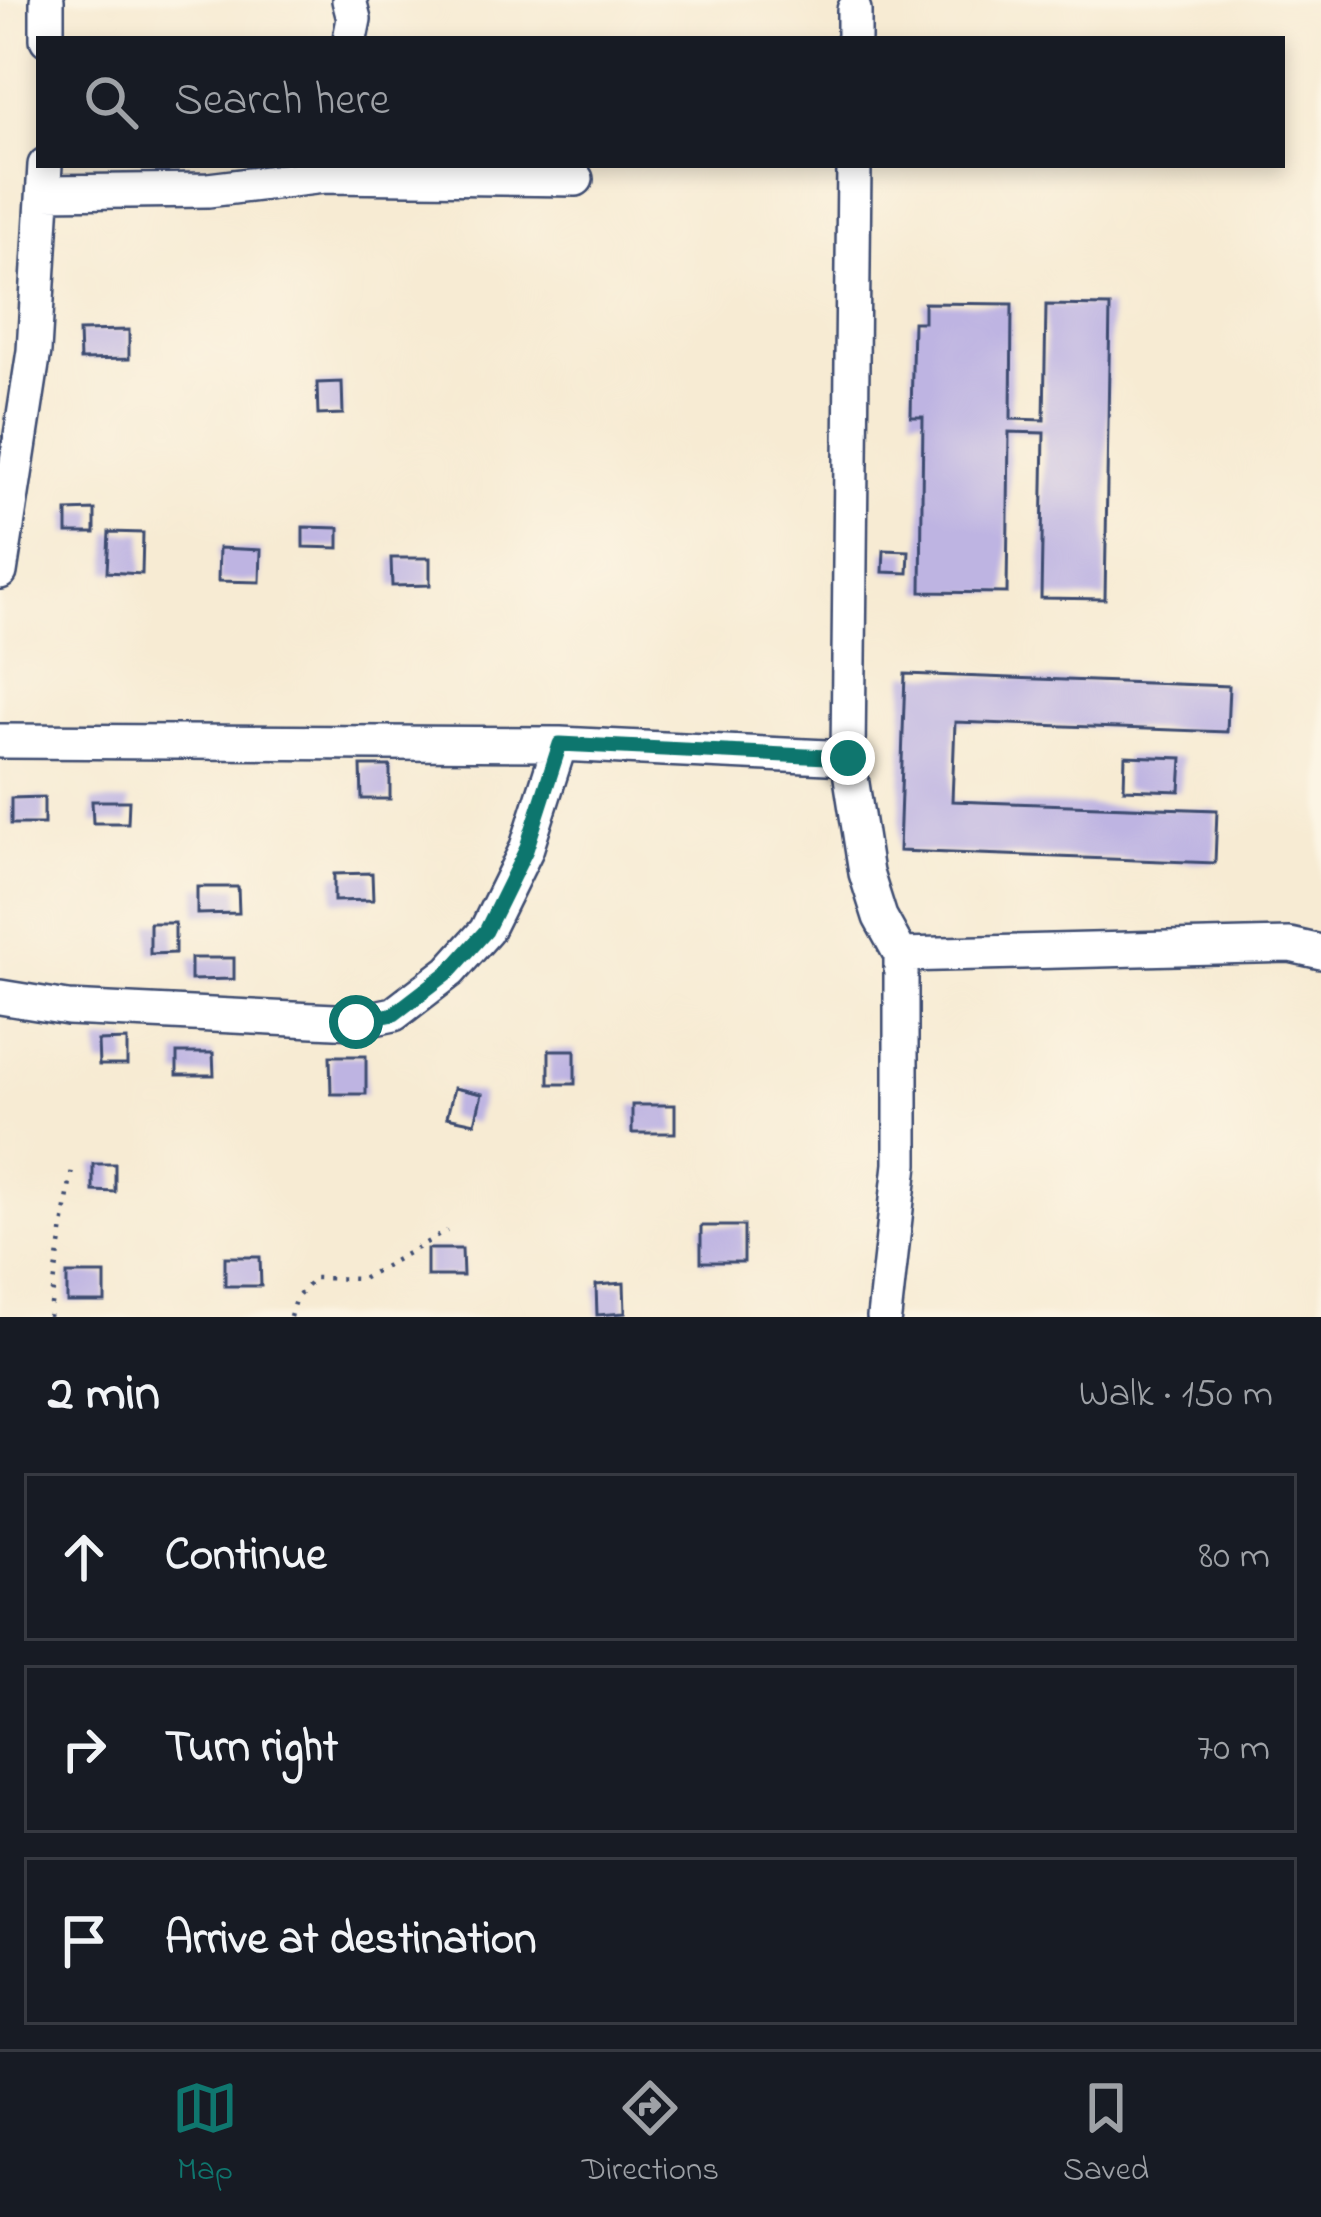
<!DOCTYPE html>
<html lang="en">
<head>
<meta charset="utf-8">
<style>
	body { margin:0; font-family:"Indie Flower",sans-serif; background:#20242c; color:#f1f3f6 }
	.stop { position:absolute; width:36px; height:36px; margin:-27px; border:9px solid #0f766e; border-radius:50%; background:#fff }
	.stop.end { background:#0f766e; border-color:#fff; box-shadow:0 3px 12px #0008 }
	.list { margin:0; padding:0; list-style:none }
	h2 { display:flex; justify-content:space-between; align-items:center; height:156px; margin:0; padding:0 48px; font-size:51px }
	h2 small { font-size:39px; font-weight:400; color:#9ea1a6 }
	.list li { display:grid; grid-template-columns:78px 1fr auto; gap:36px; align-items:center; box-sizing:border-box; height:168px; margin:0 24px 24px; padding:0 24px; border:3px solid #363941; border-radius:0px }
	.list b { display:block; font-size:45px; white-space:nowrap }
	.list em { font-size:39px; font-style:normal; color:#9ea1a6 }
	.icon { flex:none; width:66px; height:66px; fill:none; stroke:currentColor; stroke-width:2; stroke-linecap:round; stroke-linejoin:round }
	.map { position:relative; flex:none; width:1321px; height:1317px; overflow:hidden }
	.search { position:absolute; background:#171b24; box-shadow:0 6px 18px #0003; left:36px; right:36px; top:36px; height:132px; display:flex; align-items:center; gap:30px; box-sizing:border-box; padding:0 42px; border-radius:0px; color:#9ea1a6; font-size:45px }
	.sheet { height:732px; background:#171b24 }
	nav { display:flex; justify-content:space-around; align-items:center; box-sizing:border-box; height:168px; border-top:3px solid #363941; background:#171b24; font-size:33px; color:#9ea1a6 }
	nav a { display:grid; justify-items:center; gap:6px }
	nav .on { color:#0f766e }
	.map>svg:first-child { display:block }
	.building { fill:#beb4e2 }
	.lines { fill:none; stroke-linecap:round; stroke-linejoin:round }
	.minor-casing { stroke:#3c4b70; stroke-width:38 }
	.path { stroke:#3c4b70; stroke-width:4.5; stroke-dasharray:3 9; stroke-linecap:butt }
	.minor { stroke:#fff; stroke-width:33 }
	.route { stroke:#0f766e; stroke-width:15 }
</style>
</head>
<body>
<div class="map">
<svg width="1321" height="1317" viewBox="0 0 1321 1317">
	<rect width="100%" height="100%" fill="#fcf5e5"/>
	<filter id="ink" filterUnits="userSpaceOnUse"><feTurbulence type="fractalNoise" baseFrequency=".00833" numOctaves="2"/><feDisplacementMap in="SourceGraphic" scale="24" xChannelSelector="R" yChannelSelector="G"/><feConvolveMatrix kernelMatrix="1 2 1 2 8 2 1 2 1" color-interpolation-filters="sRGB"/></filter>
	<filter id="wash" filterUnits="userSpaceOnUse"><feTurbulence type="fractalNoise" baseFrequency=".004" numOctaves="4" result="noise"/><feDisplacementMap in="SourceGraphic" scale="48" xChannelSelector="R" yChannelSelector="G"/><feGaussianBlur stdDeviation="2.7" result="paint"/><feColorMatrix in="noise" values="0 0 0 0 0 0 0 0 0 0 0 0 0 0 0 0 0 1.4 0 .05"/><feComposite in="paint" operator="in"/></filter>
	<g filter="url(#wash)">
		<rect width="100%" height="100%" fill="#f7ebd3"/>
		<g id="blocks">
			<path class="building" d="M924,303L1012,304L1011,419L1044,420L1046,305L1110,306L1105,599L1041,598L1044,433L1009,432L1007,593L921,592L923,417H911L913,322H924Z
				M129,330V359L80,360L79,331Z
				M342,382L343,414L318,415L317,383Z
				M95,510V533H67V511Z
				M303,527L339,528V548L303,547Z
				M109,532L143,533L142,574L107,572Z
				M219,548L261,550L260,582L218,581Z
				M884,550L909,551L908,573L883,572Z
				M391,558H430V585L392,586Z
				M905,674L1229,686L1227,732L955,722L952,801L1217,810L1215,863L899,851Z
				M1125,756L1182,758L1180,791L1124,789Z
				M361,766H390V799H362Z
				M44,797V824H11V798Z
				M92,801H129L128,823H93Z
				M372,873L373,900L334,901V874Z
				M197,887H238L239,913L197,914Z
				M150,923H175V953L150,954Z
				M191,958H234V979L191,980Z
				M127,1040V1065H99L98,1041Z
				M549,1050H575V1084H549Z
				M177,1053H213L214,1075H177Z
				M330,1056H366V1094H331Z
				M454,1088L482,1094L475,1123L447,1117Z
				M632,1105H675V1133H632Z
				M93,1164H115V1192L93,1191Z
				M701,1226H744V1262H701Z
				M427,1249H462L463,1276H427Z
				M225,1257H260L261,1286H225Z
				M67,1274H105V1302H67Z
				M624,1283L625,1313L597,1315L596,1285Z"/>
		</g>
	</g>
	<g filter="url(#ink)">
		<use href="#blocks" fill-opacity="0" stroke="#3c4b70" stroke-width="3"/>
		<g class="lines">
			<g class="minor-casing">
				<path id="minor" d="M349,0L354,19L350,39
					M47,39V0
					M854,39V10
					M854,165L848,758L866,873L880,917L901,955V1164L884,1317
					M45,192L208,190L324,176L576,179
					M0,572L34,351L45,165
					M0,741L560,744L848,758
					M901,955L1290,945L1321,952
					M0,997L68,1008L356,1022L394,1014L450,971L486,931L526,850L560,744"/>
			</g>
			<path class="path" d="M49,1317L72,1169
				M290,1317L295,1300L314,1278L362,1279L447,1231"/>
			<use href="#minor" class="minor"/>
		</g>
	</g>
	<g class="lines" filter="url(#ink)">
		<path class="route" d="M356,1022L394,1014L450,971L486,931L526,850L560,744L848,758"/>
	</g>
</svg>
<div class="stop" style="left:356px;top:1022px"></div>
<div class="stop end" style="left:848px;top:758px"></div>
<div class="search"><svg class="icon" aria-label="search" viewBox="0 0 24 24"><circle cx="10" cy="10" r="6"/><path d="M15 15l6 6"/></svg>Search here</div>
</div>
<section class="sheet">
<h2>2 min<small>Walk · 150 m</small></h2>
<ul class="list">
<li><svg class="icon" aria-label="ahead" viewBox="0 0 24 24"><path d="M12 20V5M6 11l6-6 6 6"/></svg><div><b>Continue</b></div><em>80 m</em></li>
<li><svg class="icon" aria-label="right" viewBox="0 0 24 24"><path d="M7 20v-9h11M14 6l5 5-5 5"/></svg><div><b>Turn right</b></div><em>70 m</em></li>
<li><svg class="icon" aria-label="arrive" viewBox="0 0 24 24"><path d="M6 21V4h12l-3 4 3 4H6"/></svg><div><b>Arrive at destination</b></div></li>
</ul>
</section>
<nav>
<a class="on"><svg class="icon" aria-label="map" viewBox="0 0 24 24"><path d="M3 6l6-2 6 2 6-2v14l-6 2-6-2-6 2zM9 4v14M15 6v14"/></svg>Map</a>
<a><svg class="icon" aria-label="directions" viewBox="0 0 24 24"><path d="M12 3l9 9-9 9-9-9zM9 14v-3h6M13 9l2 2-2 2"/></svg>Directions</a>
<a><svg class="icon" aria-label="saved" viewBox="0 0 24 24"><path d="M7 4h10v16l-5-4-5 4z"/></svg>Saved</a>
</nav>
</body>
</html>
